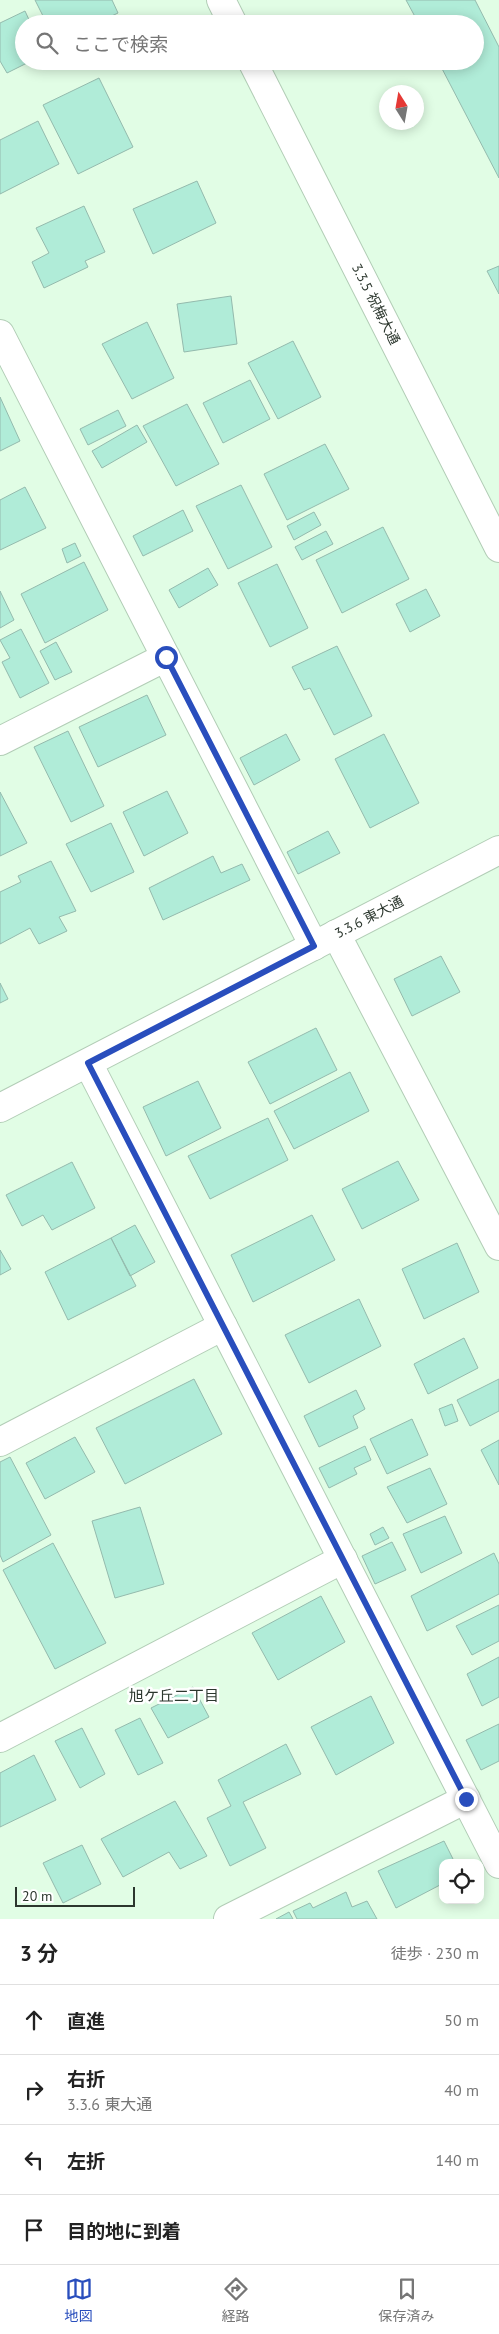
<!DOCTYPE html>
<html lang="ja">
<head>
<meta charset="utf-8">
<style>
	body { margin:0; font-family:"PT Sans","Noto Sans JP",sans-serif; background:#f2f2f2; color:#222 }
	.controls { position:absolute; right:15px; bottom:15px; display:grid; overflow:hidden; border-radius:10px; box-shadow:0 2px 12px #0003 }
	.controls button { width:45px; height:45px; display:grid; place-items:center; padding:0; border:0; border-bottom:1px solid #e0e0e0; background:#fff; color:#222; font:25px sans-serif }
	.compass { position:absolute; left:379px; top:85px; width:45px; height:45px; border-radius:50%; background:#fff; box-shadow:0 2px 12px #0003; rotate:349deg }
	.scale { position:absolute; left:15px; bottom:12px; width:120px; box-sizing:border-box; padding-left:5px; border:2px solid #2c372e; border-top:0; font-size:14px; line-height:18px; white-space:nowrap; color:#2c372e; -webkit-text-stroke:4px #fff; paint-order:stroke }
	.stop { position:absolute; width:15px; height:15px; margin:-11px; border:4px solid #294ebd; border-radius:50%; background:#fff }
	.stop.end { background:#294ebd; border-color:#fff; box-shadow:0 1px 5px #0008 }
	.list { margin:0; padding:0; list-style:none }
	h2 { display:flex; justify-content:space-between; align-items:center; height:65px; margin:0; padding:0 20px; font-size:21px }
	h2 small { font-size:16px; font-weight:400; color:#767676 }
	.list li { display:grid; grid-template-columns:32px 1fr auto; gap:15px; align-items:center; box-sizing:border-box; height:70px; padding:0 20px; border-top:1px solid #e0e0e0 }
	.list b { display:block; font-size:19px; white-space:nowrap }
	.list p { margin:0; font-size:16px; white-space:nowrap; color:#767676 }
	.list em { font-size:16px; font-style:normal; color:#767676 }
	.icon { flex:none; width:28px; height:28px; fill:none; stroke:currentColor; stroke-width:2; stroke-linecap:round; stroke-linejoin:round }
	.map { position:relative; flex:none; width:499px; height:1919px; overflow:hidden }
	.search { position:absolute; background:#fff; box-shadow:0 2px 12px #0003; left:15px; right:15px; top:15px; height:55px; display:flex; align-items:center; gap:12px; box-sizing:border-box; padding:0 18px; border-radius:28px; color:#767676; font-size:19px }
	.sheet { height:345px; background:#fff }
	nav { display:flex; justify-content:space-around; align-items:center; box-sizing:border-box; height:70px; border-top:1px solid #e0e0e0; background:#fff; font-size:14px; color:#767676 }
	nav a { display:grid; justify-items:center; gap:2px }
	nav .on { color:#294ebd }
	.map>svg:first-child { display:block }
	.building { fill:#b0ecd8; stroke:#94baad }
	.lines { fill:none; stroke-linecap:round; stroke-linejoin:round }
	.minor-casing { stroke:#b2cdb6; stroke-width:30 }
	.tertiary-casing { stroke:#b2cdb6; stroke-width:30 }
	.minor { stroke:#fff; stroke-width:28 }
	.tertiary { stroke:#fff; stroke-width:28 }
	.route { stroke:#294ebd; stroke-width:6 }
	.labels { text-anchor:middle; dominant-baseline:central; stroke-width:5; stroke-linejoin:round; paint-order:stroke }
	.street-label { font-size:14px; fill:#2c372e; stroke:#fff }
	.neighbourhood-label { font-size:15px; fill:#2c372e; stroke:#fff }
</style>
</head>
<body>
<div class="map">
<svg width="499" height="1919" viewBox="0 0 499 1919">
	<rect width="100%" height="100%" fill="#e1fde5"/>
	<path class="building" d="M35,0H112L118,13L95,24H47Z
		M406,0H475L499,47V178L438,61H475V24H419Z
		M25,11L31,24H24V61H31L7,73L0,61V23Z
		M99,78L133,147L78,174L43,105Z
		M38,121L59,164L0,194V140Z
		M197,181L216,223L153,254L133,209Z
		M84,206L105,252L85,261L88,267L44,288L32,262L49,253L36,228Z
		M499,266V294L487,271Z
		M231,296L237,344L184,352L177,304Z
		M147,322L174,378L132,399L102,344Z
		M293,341L321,397L278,419L248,363Z
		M250,380L270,419L223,443L203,403Z
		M0,397L20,441L0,451Z
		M187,404L219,464L176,486L143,426Z
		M118,410L126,426L88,445L80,429Z
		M137,425L147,442L102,468L92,451Z
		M325,444L349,489L287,520L264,474Z
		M241,485L272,547L228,569L196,506Z
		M25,487L46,528L0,550V500Z
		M183,510L193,531L143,556L133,536Z
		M314,512L321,525L294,540L287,526Z
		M383,527L409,579L342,613L316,560Z
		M326,531L333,544L302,560L295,547Z
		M75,543L81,556L67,563L62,549Z
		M84,562L108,610L45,643L21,594Z
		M277,564L308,628L270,647L238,583Z
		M208,568L218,585L179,608L169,590Z
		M426,589L440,616L410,632L396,604Z
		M0,591L14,620L0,628Z
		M21,629L49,683L20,698L2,662L10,658L0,640Z
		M56,642L72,672L55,680L40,651Z
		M337,646L372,716L334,735L310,688L304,690L292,667Z
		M147,695L166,735L98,767L79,727Z
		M68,731L104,806L71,822L34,747Z
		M286,734L300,760L254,785L240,758Z
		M384,734L419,803L370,828L335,759Z
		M167,791L188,833L144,856L123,812Z
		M0,792L27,843L0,856Z
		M111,823L134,872L91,892L66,844Z
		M328,831L340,853L298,874L287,852Z
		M213,856L221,873L242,864L250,880L163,920L149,888Z
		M51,861L76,911L59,917L67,931L39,944L30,928L0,944V892L21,882L18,876Z
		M441,956L460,992L412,1016L394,979Z
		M0,983L8,999L0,1003Z
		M316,1028L337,1070L270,1104L248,1062Z
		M350,1072L369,1111L294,1149L274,1111Z
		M198,1081L221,1128L166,1156L143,1107Z
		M268,1118L288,1160L210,1199L188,1156Z
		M398,1161L419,1200L362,1229L342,1189Z
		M72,1162L95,1208L52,1230L43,1215L22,1226L6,1195Z
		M312,1215L335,1260L253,1302L231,1255Z
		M135,1225L155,1262L130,1276L111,1238Z
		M111,1238L136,1286L68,1320L45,1272Z
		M457,1243L479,1292L424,1319L402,1269Z
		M0,1250L11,1269L0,1275Z
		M359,1299L381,1346L309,1383L285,1335Z
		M464,1338L478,1368L428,1394L414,1364Z
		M194,1379L222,1434L125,1484L96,1428Z
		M499,1379V1411L470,1426L457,1400Z
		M356,1390L365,1409L353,1416L358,1428L319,1447L304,1416Z
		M452,1404L458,1421L445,1426L439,1409Z
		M412,1419L428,1455L387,1474L370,1439Z
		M75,1437L95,1472L45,1499L26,1463Z
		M499,1440V1485L481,1450Z
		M365,1446L371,1460L354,1468L357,1474L329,1488L319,1468Z
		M10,1457L51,1535L3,1562L0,1555V1462Z
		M430,1468L447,1504L407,1523L387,1487Z
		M140,1507L164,1584L115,1598L92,1521Z
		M445,1516L462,1553L421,1573L403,1534Z
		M383,1527L389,1538L375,1545L370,1534Z
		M392,1542L406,1570L375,1584L362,1556Z
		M53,1543L106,1643L55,1669L3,1570Z
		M494,1553L499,1564V1594L427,1631L411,1596Z
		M321,1596L345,1642L278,1680L252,1633Z
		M499,1605V1641L472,1655L456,1626Z
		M499,1657V1697L482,1706L467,1674Z
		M193,1687L209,1717L168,1738L151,1708Z
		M371,1696L394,1743L336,1775L311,1727Z
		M140,1718L163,1763L138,1775L115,1730Z
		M499,1724V1761L481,1770L466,1740Z
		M82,1728L105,1774L80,1788L55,1741Z
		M286,1744L301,1774L243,1802L266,1848L230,1866L207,1818L231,1806L218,1780Z
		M34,1755L56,1800L0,1827V1773Z
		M175,1801L207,1856L180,1869L169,1852L123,1877L101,1839Z
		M444,1841L455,1863H443V1889L440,1885L396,1908L378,1871Z
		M82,1845L101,1884L63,1903L43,1863Z
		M346,1892L352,1907L367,1901L377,1919H297L293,1911L310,1903L313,1908Z
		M289,1912L293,1919H276Z"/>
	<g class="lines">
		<g class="minor-casing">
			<path id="minor" d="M0,334L314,946
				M0,741L166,657
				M336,934L499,1246
				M0,1442L223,1326
				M0,1738L343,1559
				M228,1919L466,1799"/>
		</g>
		<g class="tertiary-casing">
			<path id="tertiary" d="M221,0L233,24
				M252,61L499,548
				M88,1063L499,1864
				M0,1108L499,850"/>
		</g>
		<use href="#minor" class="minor"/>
		<use href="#tertiary" class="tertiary"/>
	</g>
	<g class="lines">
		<path class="route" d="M166,657L314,946L88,1063L466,1799"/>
	</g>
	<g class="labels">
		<g class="street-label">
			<text transform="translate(376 304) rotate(63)">3.3.5 祝梅大通</text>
			<text transform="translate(369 917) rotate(-27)">3.3.6 東大通</text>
		</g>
		<g class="neighbourhood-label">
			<text x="174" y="1695">旭ケ丘二丁目</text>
		</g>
	</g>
</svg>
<div class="controls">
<button><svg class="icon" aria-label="locate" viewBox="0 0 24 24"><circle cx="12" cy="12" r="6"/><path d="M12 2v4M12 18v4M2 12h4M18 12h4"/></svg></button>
</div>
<svg class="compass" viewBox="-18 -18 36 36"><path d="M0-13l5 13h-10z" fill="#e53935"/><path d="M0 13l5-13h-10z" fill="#767676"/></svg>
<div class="scale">20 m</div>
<div class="stop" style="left:166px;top:657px"></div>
<div class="stop end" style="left:466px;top:1799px"></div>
<div class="search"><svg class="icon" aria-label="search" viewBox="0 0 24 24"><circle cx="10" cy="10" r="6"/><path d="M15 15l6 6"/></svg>ここで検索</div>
</div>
<section class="sheet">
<h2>3 分<small>徒歩 · 230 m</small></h2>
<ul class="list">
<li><svg class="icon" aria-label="ahead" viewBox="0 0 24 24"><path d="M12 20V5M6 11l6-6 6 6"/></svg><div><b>直進</b></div><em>50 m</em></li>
<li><svg class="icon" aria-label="right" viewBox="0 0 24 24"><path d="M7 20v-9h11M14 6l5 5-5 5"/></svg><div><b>右折</b><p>3.3.6 東大通</p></div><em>40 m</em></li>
<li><svg class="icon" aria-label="left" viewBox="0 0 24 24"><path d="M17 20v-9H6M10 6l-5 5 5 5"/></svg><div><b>左折</b></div><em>140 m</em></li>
<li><svg class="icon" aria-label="arrive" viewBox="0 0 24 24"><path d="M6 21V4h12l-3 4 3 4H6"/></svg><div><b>目的地に到着</b></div></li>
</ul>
</section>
<nav>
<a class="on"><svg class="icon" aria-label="map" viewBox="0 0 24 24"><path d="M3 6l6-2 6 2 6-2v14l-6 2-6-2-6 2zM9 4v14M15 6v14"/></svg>地図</a>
<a><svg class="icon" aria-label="directions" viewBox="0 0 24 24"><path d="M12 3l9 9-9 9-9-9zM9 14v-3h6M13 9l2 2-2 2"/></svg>経路</a>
<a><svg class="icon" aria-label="saved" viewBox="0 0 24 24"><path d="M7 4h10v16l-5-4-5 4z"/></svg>保存済み</a>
</nav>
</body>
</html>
